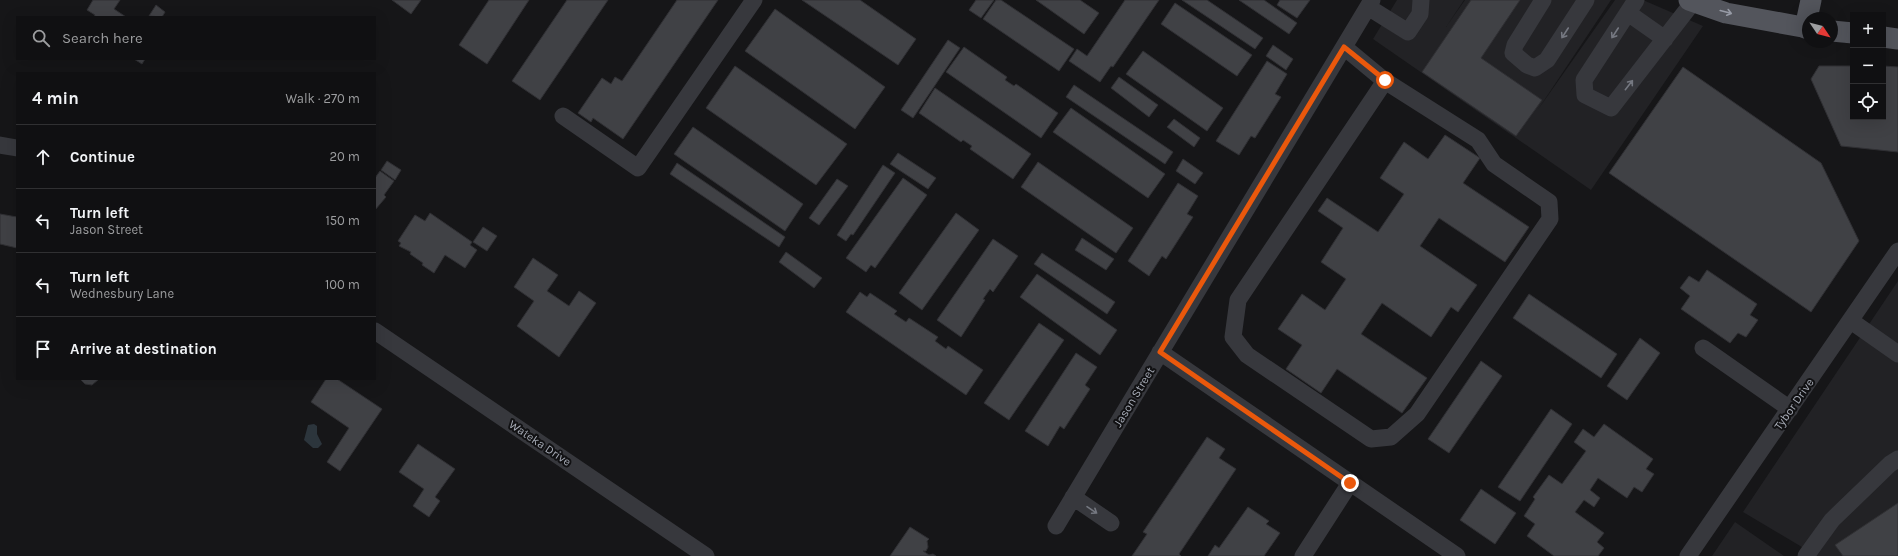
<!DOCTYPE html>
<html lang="en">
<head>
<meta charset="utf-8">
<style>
	body { margin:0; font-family:Karla,sans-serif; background:#1e1e20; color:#f1f3f6 }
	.controls { position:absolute; right:12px; top:12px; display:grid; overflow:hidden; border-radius:0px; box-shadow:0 4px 16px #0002 }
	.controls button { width:36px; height:36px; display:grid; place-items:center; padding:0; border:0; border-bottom:1px solid #303032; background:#101012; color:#f1f3f6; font:20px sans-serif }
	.compass { position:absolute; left:1802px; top:12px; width:36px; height:36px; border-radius:50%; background:#101012; box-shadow:0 4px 16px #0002; rotate:125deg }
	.stop { position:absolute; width:12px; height:12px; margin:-9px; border:3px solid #ea580c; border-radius:50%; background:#fff }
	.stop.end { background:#ea580c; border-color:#fff; box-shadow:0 1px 4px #0008 }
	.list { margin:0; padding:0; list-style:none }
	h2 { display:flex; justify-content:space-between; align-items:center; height:52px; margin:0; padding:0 16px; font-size:17px }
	h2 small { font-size:13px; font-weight:400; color:#9c9d9f }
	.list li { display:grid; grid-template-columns:26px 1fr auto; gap:12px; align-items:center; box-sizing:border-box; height:64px; padding:0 16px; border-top:1px solid #303032 }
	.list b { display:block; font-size:15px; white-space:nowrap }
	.list p { margin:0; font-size:13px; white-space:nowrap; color:#9c9d9f }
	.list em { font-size:13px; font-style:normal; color:#9c9d9f }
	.icon { flex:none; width:22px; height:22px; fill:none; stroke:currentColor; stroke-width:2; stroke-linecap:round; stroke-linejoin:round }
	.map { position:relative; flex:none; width:1898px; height:556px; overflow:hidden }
	.search { position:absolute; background:#101012; box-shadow:0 4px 16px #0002; left:16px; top:16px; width:360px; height:44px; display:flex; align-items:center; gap:10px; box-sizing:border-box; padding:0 14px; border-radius:0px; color:#9c9d9f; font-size:15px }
	.panel { position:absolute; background:#101012; box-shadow:0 4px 16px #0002; left:16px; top:72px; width:360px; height:308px; border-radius:0px }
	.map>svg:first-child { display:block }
	.built { fill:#222225 }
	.water { fill:#2c353c }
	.building { fill:#404145; stroke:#303034 }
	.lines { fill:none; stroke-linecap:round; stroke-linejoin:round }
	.minor { stroke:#37383d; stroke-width:17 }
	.major { stroke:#53555c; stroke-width:21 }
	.oneway { stroke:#979ba6 }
	.oneway2 { stroke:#757881 }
	.route { stroke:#ea580c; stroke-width:5 }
	.labels { text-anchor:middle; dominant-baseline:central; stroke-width:4; stroke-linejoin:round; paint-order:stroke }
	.street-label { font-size:12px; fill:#a8adb8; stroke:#111113 }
</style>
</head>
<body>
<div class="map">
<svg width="1898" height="556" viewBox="0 0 1898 556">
	<rect width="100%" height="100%" fill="#161618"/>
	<path class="built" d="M1397,0H1464L1446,27L1465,0H1611L1537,111L1615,0H1643L1703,26L1591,190L1373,39Z
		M1898,281V556H1817L1743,512Z
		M1735,522L1784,556H1712Z"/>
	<path class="water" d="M314,424L317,426V434L322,444L318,448H313L304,440L308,425Z"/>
	<path class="building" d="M93,0H120L114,9L126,17H94L95,15L87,10Z
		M392,0H421L411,14Z
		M489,0H529L487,64L459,45Z
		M567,0H608L540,100L512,81Z
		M677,0H718L623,139L593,118L591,122L578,113L602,78L611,84L615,77L622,81Z
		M802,0H860L916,39L898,65Z
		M976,0H994L981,18L969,10Z
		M996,0H1001L1074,49L1059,71L983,19Z
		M1036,0H1080L1099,13L1084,34Z
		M1125,0H1159L1113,67L1111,66L1100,82L1069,61L1077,49L1087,56Z
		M1182,0H1207L1263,38L1255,49Z
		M1239,0H1264L1297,23L1289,34Z
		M1280,0H1310L1297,18L1277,5Z
		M1471,0H1520L1481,58L1542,100L1516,136L1422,72Z
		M1175,3L1252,55L1237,76L1161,24Z
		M156,5L165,12L162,17L149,16Z
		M775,9L885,87L855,129L745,51Z
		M948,40L960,48L913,118L901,110Z
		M1273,45L1293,59L1286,70L1266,56Z
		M964,47L1007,77L1005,80L1014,86L1016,84L1058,113L1041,138L946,72Z
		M1143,51L1223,108L1207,131L1126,74Z
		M134,59H145L142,64Z
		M1267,61L1287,74L1275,94L1281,97L1255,138L1251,136L1239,155L1216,141Z
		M735,66L847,144L816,185L706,108Z
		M1819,66H1853V117H1883V66L1898,67V152L1841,146L1811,79Z
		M1683,67L1821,163L1859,241L1811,312L1609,173Z
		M1119,77L1158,105L1149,117L1111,88Z
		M1074,85L1173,152L1165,164L1066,97Z
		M935,88L1031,154L1013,179L970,149L972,146L963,140L961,142L919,113Z
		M1071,108L1165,174L1148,198L1053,132Z
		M1174,119L1200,138L1194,147L1167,127Z
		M693,127L803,204L785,231L674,154Z
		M1445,135L1480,158L1463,183L1529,227L1505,262L1439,218L1420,246L1477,285L1458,312L1451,307L1431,337L1382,303L1361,334L1427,378L1402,413L1337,369L1321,393L1286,369L1302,345L1278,329L1302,294L1325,310L1346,279L1321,262L1343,228L1318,211L1327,198L1378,232L1404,194L1380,178L1404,142L1428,159Z
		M898,153L936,178L928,189L890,164Z
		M1183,159L1203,173L1195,184L1176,171Z
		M387,161L401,170L395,180L381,170Z
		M1038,162L1133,228L1116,253L1021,187Z
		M677,163L785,237L779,247L670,174Z
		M883,165L895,173L853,235L851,234L846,241L837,235Z
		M380,171L394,181L384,195L386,197L375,210V178Z
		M903,178L927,195L875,268L871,265L866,272L846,258Z
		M837,179L848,186L819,225L809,218Z
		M1178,183L1198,196L1187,214L1193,217L1166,259L1162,256L1149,276L1128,261Z
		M430,213L472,242L470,245L477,250L465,268L445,255L434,273L422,265L423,263L410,254L411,252L399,246L401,243L398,241L415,215L425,221Z
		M956,213L979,230L922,310L899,293Z
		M0,214L17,217V248L0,244Z
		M483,227L497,236L487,251L473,242Z
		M1082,238L1114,259L1106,270L1075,250Z
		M993,239L1018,256L993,292L990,289L983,299L985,300L961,337L937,320Z
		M786,252L822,278L814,288L779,262Z
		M1042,253L1115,302L1107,314L1034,264Z
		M533,258L558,275L547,291L569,306L579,291L596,303L559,357L517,326L534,301L514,287Z
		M1707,270L1757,304L1750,315L1758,320L1746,337L1738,333L1730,343L1681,309L1690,296L1680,288L1689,276L1699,282Z
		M1037,274L1117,330L1100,355L1020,297Z
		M860,292L867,297L870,293L897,311L894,314L906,322L909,318L938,337L935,341L946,349L948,346L983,370L966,395L846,312Z
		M1529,294L1617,354L1601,378L1513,318Z
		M1039,323L1064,340L1009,420L984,403Z
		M1640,338L1660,353L1627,400L1607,386Z
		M1076,353L1097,367L1085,385L1090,389L1064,429L1060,426L1048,446L1025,431Z
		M1481,361L1502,376L1449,453L1428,439Z
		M80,379H99L92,385L85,384Z
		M326,379H337L382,409L340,471L327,462L349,428L311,402Z
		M1551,409L1572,424L1520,501L1498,487Z
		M1604,424L1653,459L1646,469L1654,474L1642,492L1634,487L1627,498L1598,478L1590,490L1600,498L1594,507L1584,500L1575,512L1604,533L1597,542L1604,548L1598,556H1554L1527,536L1535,524L1524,516L1535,499L1533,497L1549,475L1562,484L1586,451L1574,442L1583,429L1594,437Z
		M1207,437L1225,449L1219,458L1236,469L1179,554L1181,556H1132L1147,534L1143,532Z
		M418,444L455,469L435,497L440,501L429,517L413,506L424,489L399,472Z
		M1481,489L1516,513L1495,544L1460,520Z
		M1898,503V556H1843L1835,545Z
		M1248,507L1269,521L1266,524L1280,533L1264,556H1208L1215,545L1219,548Z
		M910,527L929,539L927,541L928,547L926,551H923L929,555L933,554L936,556H890Z"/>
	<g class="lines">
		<path class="minor" d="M1543,0L1515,45L1513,53L1527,65L1535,68L1547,60L1586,0
			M1636,0L1584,80L1585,95L1611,108L1693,2
			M1368,7L1408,32L1420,14L1421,0
			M1628,13L1665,39
			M1344,47L1385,81L1478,140L1494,164L1549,202L1550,219L1417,414L1391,437L1371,439L1247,355L1233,337L1238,300L1385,81
			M563,116L638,168L754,0
			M0,145L17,148
			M1851,321L1898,354
			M375,331L706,556
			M1703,348L1790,409
			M1160,352L1457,556
			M1073,497L1111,523
			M1056,526L1372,0
			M1303,556L1350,483
			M1688,556L1898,251
			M1806,556L1832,520L1890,464L1898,459"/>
		<path class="major" d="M1689,0L1726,13L1808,28
			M1805,28L1811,0
			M1832,31L1853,33
			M1883,37L1898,39"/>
	</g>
	<defs><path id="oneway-shaft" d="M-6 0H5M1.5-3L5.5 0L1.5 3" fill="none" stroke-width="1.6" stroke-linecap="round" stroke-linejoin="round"/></defs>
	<use class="oneway" href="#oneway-shaft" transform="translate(1726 12) rotate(15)"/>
	<g class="oneway2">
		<use href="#oneway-shaft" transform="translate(1565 33) rotate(123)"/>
		<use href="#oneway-shaft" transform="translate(1615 33) rotate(123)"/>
		<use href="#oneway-shaft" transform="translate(1629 85) rotate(-52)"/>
		<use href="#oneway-shaft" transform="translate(1092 510) rotate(34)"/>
	</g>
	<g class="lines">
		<path class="route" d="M1350,483L1160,352L1344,47L1385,80"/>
	</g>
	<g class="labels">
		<g class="street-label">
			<text transform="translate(1134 397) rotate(-59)">Jason Street</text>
			<text transform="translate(1794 404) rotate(-55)">Tybor Drive</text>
			<text transform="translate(540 443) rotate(34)">Wateka Drive</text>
		</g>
	</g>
</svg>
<div class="controls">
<button>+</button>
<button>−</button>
<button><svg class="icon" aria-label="locate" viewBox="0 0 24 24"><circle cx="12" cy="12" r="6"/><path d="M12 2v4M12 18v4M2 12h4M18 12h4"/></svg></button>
</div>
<svg class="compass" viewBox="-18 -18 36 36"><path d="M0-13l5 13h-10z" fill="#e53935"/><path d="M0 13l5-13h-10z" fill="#9c9d9f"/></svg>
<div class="stop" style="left:1385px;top:80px"></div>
<div class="stop end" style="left:1350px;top:483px"></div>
<div class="search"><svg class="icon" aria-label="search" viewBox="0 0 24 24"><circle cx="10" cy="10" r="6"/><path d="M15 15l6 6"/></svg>Search here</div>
<section class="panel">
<h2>4 min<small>Walk · 270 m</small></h2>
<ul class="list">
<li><svg class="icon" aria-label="ahead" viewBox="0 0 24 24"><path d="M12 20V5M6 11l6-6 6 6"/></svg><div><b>Continue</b></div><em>20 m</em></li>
<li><svg class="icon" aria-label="left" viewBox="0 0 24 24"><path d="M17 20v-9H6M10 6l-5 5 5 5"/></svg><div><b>Turn left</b><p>Jason Street</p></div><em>150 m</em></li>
<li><svg class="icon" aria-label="left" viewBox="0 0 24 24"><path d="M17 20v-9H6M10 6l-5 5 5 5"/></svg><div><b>Turn left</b><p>Wednesbury Lane</p></div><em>100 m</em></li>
<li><svg class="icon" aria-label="arrive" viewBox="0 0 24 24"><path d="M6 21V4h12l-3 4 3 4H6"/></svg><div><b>Arrive at destination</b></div></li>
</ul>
</section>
</div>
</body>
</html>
